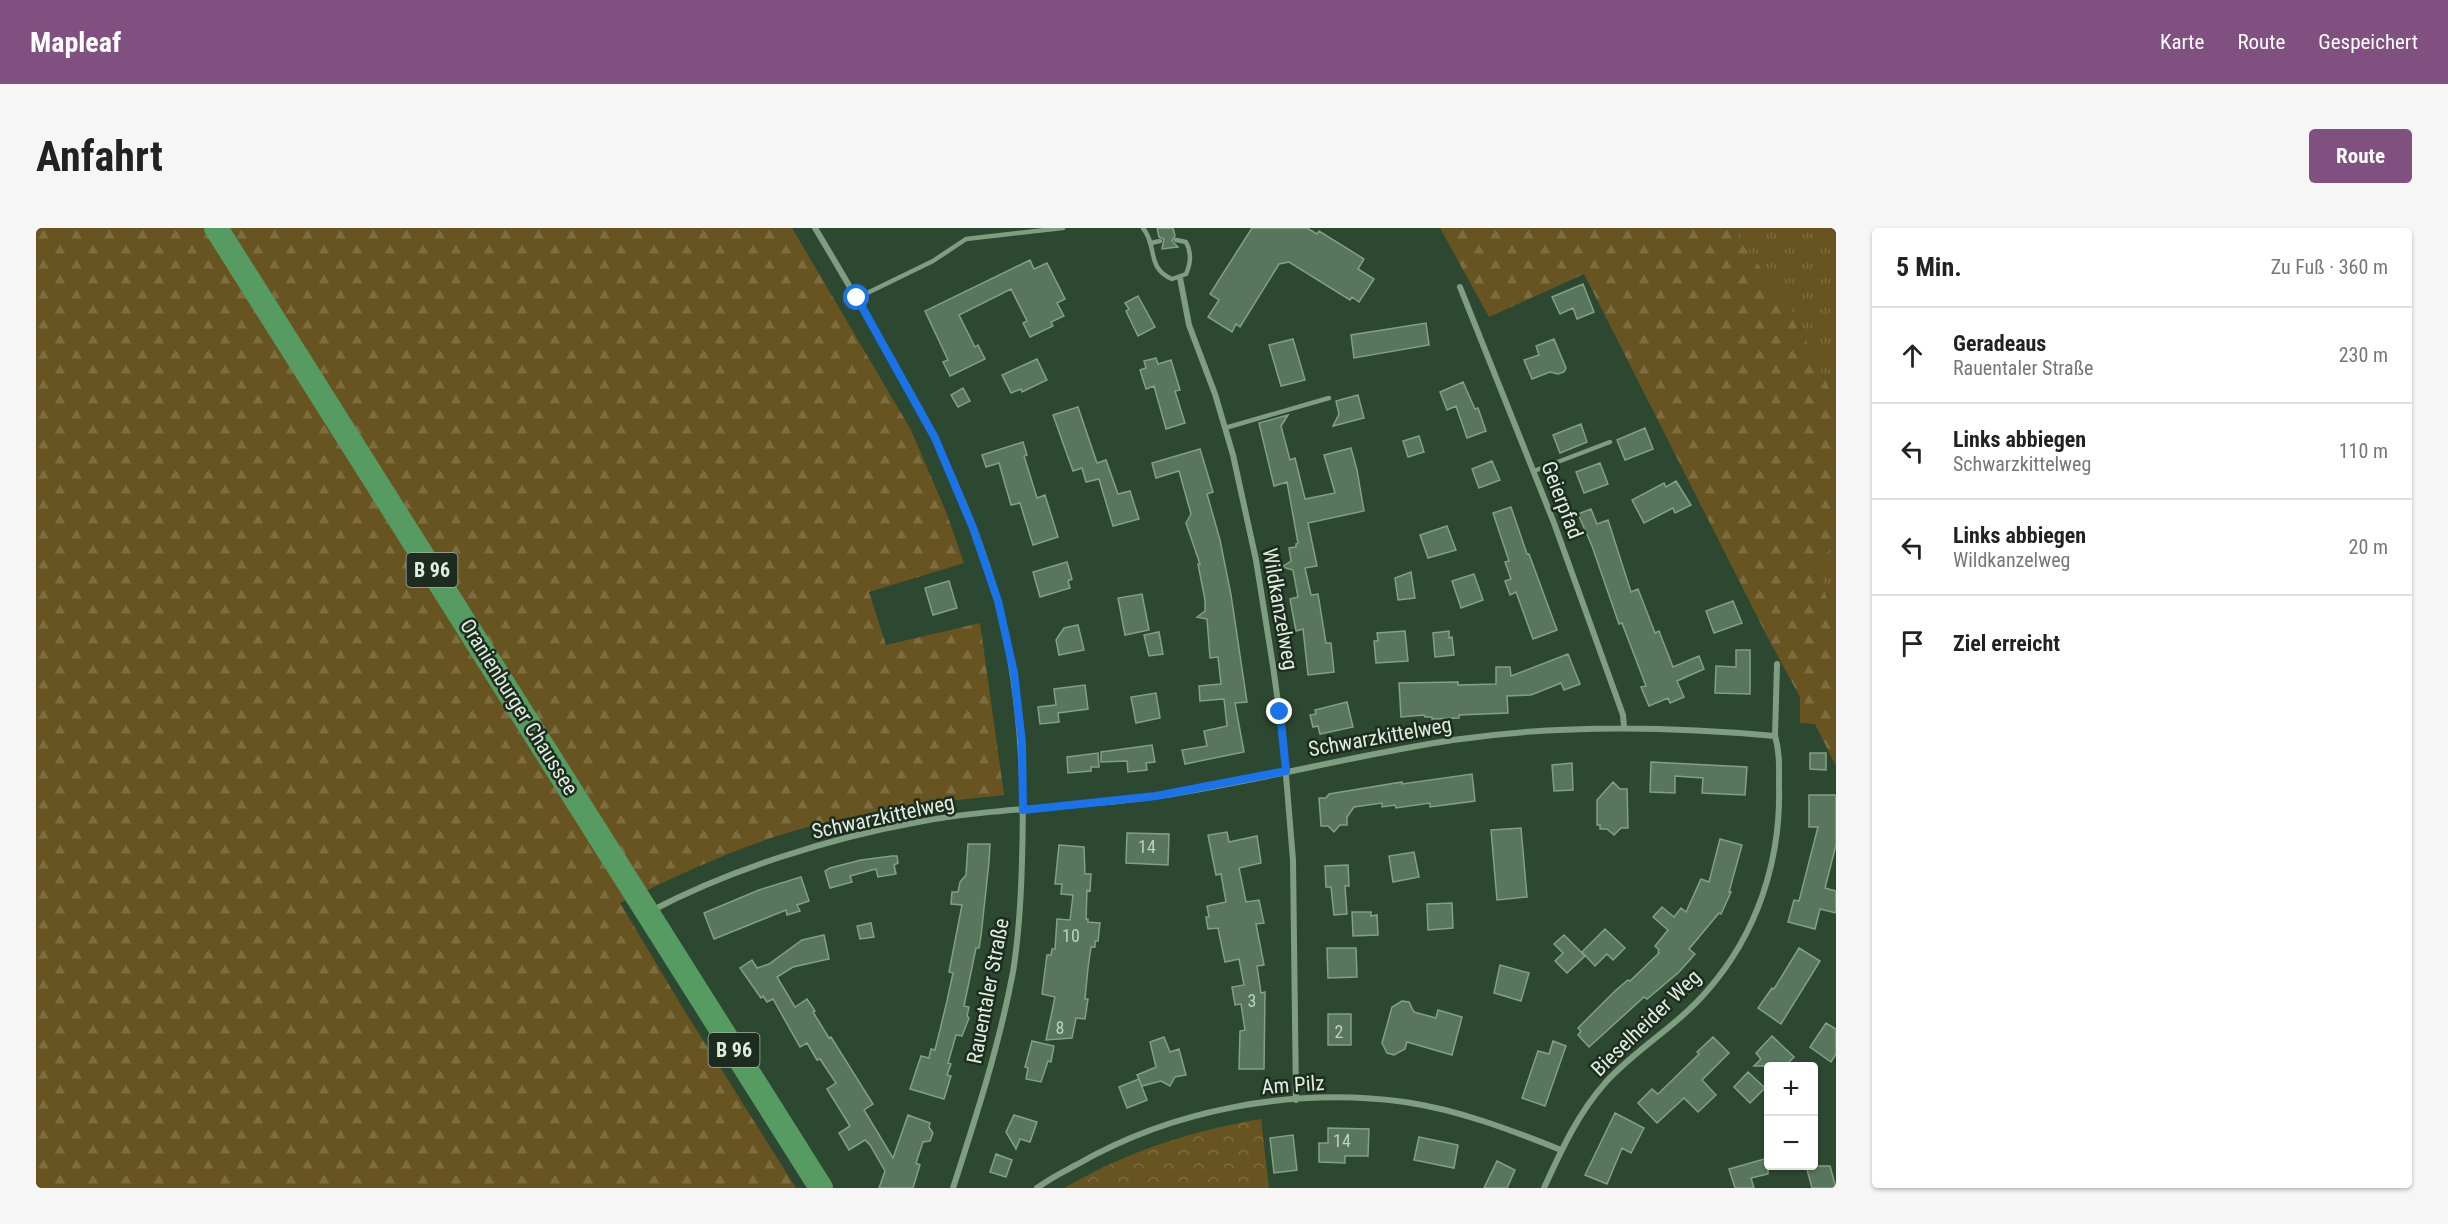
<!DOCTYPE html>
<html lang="de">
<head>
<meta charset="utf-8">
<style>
	body { margin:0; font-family:"Roboto Condensed",sans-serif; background:#f6f6f6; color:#222 }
	.controls { position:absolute; right:18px; bottom:18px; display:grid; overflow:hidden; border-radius:6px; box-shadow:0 2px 4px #0004 }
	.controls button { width:54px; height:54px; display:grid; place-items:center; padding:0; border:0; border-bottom:2px solid #e0e0e0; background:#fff; color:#222; font:30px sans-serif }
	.stop { position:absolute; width:18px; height:18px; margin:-14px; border:4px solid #1a73e8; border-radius:50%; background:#fff }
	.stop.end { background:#1a73e8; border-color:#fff; box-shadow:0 2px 6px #0008 }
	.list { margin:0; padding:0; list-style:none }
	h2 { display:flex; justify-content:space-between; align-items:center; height:78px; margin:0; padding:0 24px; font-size:26px }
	h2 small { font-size:20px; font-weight:400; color:#767676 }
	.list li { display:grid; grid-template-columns:39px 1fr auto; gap:18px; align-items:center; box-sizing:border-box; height:96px; padding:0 24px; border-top:2px solid #e0e0e0 }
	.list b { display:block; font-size:22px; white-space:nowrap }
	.list p { margin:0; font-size:20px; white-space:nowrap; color:#767676 }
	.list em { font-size:20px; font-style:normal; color:#767676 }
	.icon { flex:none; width:33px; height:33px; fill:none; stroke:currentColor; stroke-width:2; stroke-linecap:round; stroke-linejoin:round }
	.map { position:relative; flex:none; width:1800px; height:960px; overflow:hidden; border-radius:6px }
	header { display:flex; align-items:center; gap:36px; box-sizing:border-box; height:84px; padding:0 30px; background:#805180; color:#fff }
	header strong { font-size:28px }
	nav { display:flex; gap:33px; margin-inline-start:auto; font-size:21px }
	.intro { display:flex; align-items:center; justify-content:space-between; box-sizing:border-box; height:144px; padding:0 36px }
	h1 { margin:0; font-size:42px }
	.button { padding:15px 27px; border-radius:6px; background:#805180; color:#fff; font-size:21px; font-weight:700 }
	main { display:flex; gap:36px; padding:0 36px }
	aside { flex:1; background:#fff; border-radius:6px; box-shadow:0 2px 4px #0004 }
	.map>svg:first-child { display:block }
	.grass { fill:url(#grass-tufts) }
	.forest { fill:url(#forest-firs) }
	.park { fill:url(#park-crowns) }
	.building { fill:#58765b; stroke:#82a084; stroke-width:1.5 }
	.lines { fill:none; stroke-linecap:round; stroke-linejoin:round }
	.service { stroke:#7f9d81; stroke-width:4.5 }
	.minor { stroke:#7f9d81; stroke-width:6 }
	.primary { stroke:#569b62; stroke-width:24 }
	.route { stroke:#1a73e8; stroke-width:8 }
	.labels { text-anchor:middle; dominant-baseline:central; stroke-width:5; stroke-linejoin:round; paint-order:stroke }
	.number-label { font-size:18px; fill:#bcd0be }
	.shield { fill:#1e2b1f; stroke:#a4b4a5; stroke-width:1.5 }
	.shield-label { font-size:20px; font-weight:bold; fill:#deeedf }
	.street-label { font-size:21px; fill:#deeedf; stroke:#1e2b1f }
</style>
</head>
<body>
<header>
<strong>Mapleaf</strong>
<nav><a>Karte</a><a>Route</a><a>Gespeichert</a></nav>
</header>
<div class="intro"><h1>Anfahrt</h1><a class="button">Route</a></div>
<main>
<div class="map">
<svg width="1800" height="960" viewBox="0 0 1800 960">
	<defs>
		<pattern id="grass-tufts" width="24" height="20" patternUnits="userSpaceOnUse" patternTransform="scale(1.5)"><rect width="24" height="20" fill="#685420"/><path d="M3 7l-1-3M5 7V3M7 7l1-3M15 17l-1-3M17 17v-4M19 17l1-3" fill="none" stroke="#7d6d40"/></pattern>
		<pattern id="forest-firs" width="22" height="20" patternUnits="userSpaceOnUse" patternTransform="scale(1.5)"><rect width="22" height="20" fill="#685420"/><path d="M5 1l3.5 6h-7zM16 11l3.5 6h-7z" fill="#7d6d40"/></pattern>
		<pattern id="park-crowns" width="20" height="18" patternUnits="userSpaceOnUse" patternTransform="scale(1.5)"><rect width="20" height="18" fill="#685420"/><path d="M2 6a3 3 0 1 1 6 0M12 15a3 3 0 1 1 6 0" fill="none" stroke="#7d6d40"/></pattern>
	</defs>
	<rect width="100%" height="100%" fill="#2d4830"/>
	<path class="grass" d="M1696,0H1796L1800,6V174L1756,83Z
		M1800,318V401L1779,331Z"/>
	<path class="forest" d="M0,0H756L875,202L910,284L928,335L833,364L850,417L944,395L968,567C900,574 832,582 765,601C702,618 642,647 584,675L648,782L760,960H0Z
		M1404,0H1696L1756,83L1800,174V318L1779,331L1800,401V538L1779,496L1764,495V469L1731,408L1548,46L1453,89Z"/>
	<path class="park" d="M1225,891L1233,960H1028C1090,924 1154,903 1225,891Z"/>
	<path class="building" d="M1121,0H1137L1139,8L1136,13L1142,19L1126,21L1128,11L1123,9Z
		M1216,0H1271L1281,6L1283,3L1328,31L1322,41L1338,51L1323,74L1316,69L1314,72L1253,34L1243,36L1204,99L1200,96L1196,104L1172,89L1183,72L1174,66Z
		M994,32L998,41L1011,35L1029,71L1021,75L1028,88L1015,94L1017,98L994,109L987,95L991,93L975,61L923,87L939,119L942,117L949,131L914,148L907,134L912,132L889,83Z
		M1547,56L1558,84L1541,91L1537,80L1524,86L1516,69Z
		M1102,68L1119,99L1102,108L1090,83L1093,81L1089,75Z
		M1390,95L1393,117L1318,130L1315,107Z
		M1257,111L1269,152L1245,158L1233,117Z
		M1518,111L1530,140L1528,144L1522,146L1514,144L1496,151L1488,132L1503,127L1500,118Z
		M1120,130L1122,136L1135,132L1144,162L1139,163L1149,195L1130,201L1118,158L1110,161L1104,142L1110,140L1108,133Z
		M1001,131L1011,152L986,164L985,161L975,165L966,147Z
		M1427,154L1439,181L1442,180L1450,203L1431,210L1420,178L1411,182L1404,164Z
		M927,160L934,173L922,179L915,167Z
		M1322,167L1328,190L1297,198L1303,186L1300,173Z
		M1042,179L1061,235L1070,232L1082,266L1094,263L1103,291L1077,298L1063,251L1050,254L1046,240L1037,243L1017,187Z
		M1252,187L1245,198L1254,232L1259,230L1269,271L1299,265L1288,227L1315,220L1321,242L1328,283L1272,295L1281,338L1269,340L1275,367L1282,366L1290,415H1295L1298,444L1272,447L1267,401L1260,403L1254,371L1262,369L1257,342L1246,339L1255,333L1253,320L1260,319V316L1262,315L1251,254L1238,258L1223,195Z
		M1545,196L1551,214L1524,225L1517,207Z
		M1609,200L1617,221L1589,232L1581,212Z
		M1383,208L1388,224L1372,229L1367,213Z
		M987,214L991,227L988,228L1001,270L1009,267L1022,309L997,317L984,275L975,277L963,235L950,239L946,227Z
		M1164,221L1177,264L1171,266L1184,312L1195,367L1211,474L1199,475L1208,524L1149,536L1146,522L1171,518L1168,503L1191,498L1188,471L1164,473L1163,458L1185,456L1182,429L1174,430L1171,391L1161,389L1169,383V372L1162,336H1164L1150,295L1155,286L1143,243L1120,250L1116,235Z
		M1456,233L1464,252L1443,260L1436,241Z
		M1564,235L1572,256L1548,265L1540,244Z
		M1640,253L1655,277L1639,285L1637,280L1608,295L1596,272L1628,255L1630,259Z
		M1475,279L1491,326H1493L1521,402L1497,411L1480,364L1474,367L1469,353L1475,351L1469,334L1473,333L1457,285Z
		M1555,281L1561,296L1572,292L1595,364L1602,361L1619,405L1623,403L1637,439L1663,428L1668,441L1641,453L1648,469L1634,475L1632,470L1613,478L1605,459L1610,458L1586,395L1583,396L1556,318L1542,286Z
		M1411,298L1420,322L1392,330L1384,307Z
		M1031,334L1036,351L1032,353L1034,360L1004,369L997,344Z
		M1375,344L1379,370L1362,372L1359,350Z
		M1438,346L1447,372L1425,380L1416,353Z
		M913,353L921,380L897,387L889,360Z
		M1106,366L1113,402L1089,407L1082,370Z
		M1697,373L1706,395L1678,405L1670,383Z
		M1042,397L1048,422L1023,427L1020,412L1028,400Z
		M1369,403L1372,433L1340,435L1338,413H1342L1341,405Z
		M1413,403V410L1416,409L1418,427L1399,429L1397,405Z
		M1123,404L1127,426L1113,428L1108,407Z
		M1700,422H1714V466L1679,465L1680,438L1700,439Z
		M1532,426L1544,456L1528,462L1525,455L1495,467L1471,468L1472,485L1423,487V490L1396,491V489H1389L1388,487L1365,489L1363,455L1422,454V457L1460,456V439H1474L1475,448Z
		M1049,457L1052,481L1022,485L1023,494L1004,496L1002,479L1020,477L1018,461Z
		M1120,465L1124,490L1100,495L1095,469Z
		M1311,474L1317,499L1284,506L1282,498L1277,499L1274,487L1280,486L1279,482Z
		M1116,517L1119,534L1110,535L1111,542L1092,544L1091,533L1065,534V524Z
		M1062,525L1063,539H1055V543L1032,545L1031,529Z
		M1774,525H1790V542L1774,541Z
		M1615,534L1711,539L1709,567L1666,565L1667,550L1639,548V565L1614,564Z
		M1536,535L1537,562L1518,563L1516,537Z
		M1436,546L1439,573L1394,579V575L1360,580L1359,577L1346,579V575L1318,579L1311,589V597H1304L1298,604L1292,598H1285L1283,570H1290L1293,566L1366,554V556Z
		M1577,554L1584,561H1591L1592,600H1585L1578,607L1571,601H1564V597H1561V572Z
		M1773,567H1800V617L1789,660L1800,663V685L1784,681L1779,701L1752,694L1758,672L1763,673L1782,599H1773Z
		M1485,600L1491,669L1461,672L1455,602Z
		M1191,604L1193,614L1221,608L1225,635L1203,640L1210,674L1223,672L1228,695L1220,696L1228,737L1221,738L1225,765L1229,764L1228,841H1203L1204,803L1209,802L1205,776L1199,777L1196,759L1208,757L1203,731L1189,734L1182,700L1172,701L1170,689H1173L1171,678L1190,674L1185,646L1180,647L1172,607Z
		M1091,605L1133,606L1132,637L1090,635Z
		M1684,611L1706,617L1693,664H1695L1685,686L1683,685L1653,721L1659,726L1643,744L1611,771L1608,769L1553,819L1542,807L1545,803L1542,800L1580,762L1592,752L1594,753L1623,725L1622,724L1623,722L1619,718L1632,702L1617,689L1626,679L1638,689L1645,680L1650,684L1665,651L1673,654Z
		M932,616H954L953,634L945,708L943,720H940L928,778L933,779L931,788L933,790L926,808L920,807L912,835L915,836L911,847L915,848L908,871L874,861L885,828L893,830L895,821L899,822L911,773L917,745L913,744L926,677L915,676L916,664H922L924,654L930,647Z
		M1023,617L1048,619L1049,646H1055L1054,663L1051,662L1050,691H1052V694L1064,695L1062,713H1059V719H1055L1052,740L1049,771H1052L1049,791L1040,790L1036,810L1010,812L1019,769L1006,766L1011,727H1015L1016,721H1019L1021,691L1034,692L1037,667L1025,666L1026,656H1019Z
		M1378,624L1383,649L1357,654L1353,628Z
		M856,628H861L862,635L858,637L860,646L842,649L840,641L814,648L816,654L794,660L789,643L794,640L825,632Z
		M1312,637L1313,658H1309L1311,686L1298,687L1295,659H1290L1289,638Z
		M765,649L773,673L761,677L764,683L751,687L750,682L678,711L668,685L723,662Z
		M1416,675L1417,700L1392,702L1391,676Z
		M1316,684H1335V688L1341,687L1342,707L1317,708Z
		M835,695L838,709L824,711L821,698Z
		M1569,701L1589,720L1577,732L1571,726L1559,738L1546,724Z
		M788,707L793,731L757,739L741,749L759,779L771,771L779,783L777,784L793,810L795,809L837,876L828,882L857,930L872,887L894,895L893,899L897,905L894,913L887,914L880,935L884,937L877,960H843L849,943L834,917L829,912L813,922L803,905L814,898L791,861L800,855L784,831L781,832L771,815L764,819L737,771L731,774L727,768L725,770L704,740L716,732L721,740L733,736L766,712Z
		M1528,707L1549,728L1531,745L1519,733L1527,725L1518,716Z
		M1291,720H1320L1321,749L1292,750Z
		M1763,720L1784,733L1745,796L1722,780L1736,760L1738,761Z
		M1464,737L1493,745L1485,773L1458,765Z
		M1366,773L1373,774L1378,784L1400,790L1402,782L1426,789L1416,827L1371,814L1369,821L1358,827L1351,825L1346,815L1356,779Z
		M1292,786H1315V817H1292Z
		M1790,795L1800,801V826L1795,834L1774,819Z
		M1736,808L1758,829L1749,838H1718L1725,831L1720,825Z
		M1128,809L1134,824L1143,821L1150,847L1139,849L1134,858L1125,853L1106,858L1101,847L1120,839L1114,814Z
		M1677,809L1693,825L1666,852L1680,867L1662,884L1648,870L1621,895L1602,875L1616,861L1622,866L1663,826L1661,824Z
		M996,813L1018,818L1015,834L1012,833L1005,854L990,851L992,840L989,839Z
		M1517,813L1530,818L1509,878L1486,870L1502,823L1513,826Z
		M1712,844L1729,860L1714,875L1698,859Z
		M1103,851L1111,872L1091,880L1083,859Z
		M1579,885L1608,900L1595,925L1586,920L1571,956L1549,947Z
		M978,887L1001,894L994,914L984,911L980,921L970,904Z
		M1292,900L1333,901L1332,928H1309V935L1283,934V915H1292Z
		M1257,907L1261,942L1238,945L1234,910Z
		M1383,909L1422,917L1418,940L1378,932Z
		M960,926L976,932L970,949L954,944Z
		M1732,930V946L1715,950L1718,960H1699L1693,941Z
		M1461,933L1479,942L1471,960H1448Z
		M1770,938H1794L1800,960H1776Z"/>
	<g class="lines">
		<path class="service" d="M1107,0C1122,19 1110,40 1136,51L1150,46C1155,35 1156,25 1150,14L1140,12
			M1115,15L1124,13
			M821,70L897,33L930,11L1027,0
			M1189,200L1293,170
			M1498,243L1574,214"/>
		<path class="minor" d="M779,0C808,48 836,97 864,146C876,168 890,190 900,213C924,265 948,319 962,375C984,459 989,545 986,632C985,670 983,707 977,744C963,818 940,889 917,960
			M1144,50L1153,97L1179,166L1197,227L1220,332L1237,438L1247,511L1257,632L1260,872
			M1424,59L1518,295L1587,487L1588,499
			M1739,508L1741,436
			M615,683C695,641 794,610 882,594C962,579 1043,580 1123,568C1222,553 1319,527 1417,512C1525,496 1632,498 1739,508C1744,524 1743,541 1743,558C1745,633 1721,706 1671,763C1641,798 1600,821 1570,854C1542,885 1525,923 1508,960
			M1001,960C1013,951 1027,944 1040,937C1137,881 1257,859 1369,874C1423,882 1475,902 1525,922"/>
		<path class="primary" d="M180,0L785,960"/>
	</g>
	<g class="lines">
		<path class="route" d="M821,70L899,210L937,300L962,373L978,445L986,515L987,582L1120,568L1250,543L1244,484"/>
	</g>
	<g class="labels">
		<g class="number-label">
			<text x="1111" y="618">14</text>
			<text x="1035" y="707">10</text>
			<text x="1216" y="772">3</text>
			<text x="1024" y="799">8</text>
			<text x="1303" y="803">2</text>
			<text x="1306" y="912">14</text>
		</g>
		<g class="shield">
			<rect x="370.5" y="325" width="51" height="34" rx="4.5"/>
			<rect x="672.5" y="805" width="51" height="34" rx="4.5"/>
		</g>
		<g class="shield-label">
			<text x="396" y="342">B 96</text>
			<text x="698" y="822">B 96</text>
		</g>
		<g class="street-label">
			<text transform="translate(1526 272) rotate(69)">Geierpfad</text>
			<text transform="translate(1244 381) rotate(80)">Wildkanzelweg</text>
			<text transform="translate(483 479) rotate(58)">Oranienburger Chaussee</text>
			<text transform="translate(1344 509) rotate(-10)">Schwarzkittelweg</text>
			<text transform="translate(847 589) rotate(-12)">Schwarzkittelweg</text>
			<text transform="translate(952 763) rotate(-79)">Rauentaler Straße</text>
			<text transform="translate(1610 795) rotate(-44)">Bieselheider Weg</text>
			<text transform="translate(1257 857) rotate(-4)">Am Pilz</text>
		</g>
	</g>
</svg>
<div class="controls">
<button>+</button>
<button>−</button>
</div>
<div class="stop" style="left:821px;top:70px"></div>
<div class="stop end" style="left:1244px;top:484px"></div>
</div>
<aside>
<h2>5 Min.<small>Zu Fuß · 360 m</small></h2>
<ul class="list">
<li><svg class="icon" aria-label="ahead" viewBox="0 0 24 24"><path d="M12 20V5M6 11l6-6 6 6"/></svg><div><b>Geradeaus</b><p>Rauentaler Straße</p></div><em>230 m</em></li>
<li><svg class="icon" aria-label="left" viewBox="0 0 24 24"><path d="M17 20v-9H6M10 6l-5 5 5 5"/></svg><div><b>Links abbiegen</b><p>Schwarzkittelweg</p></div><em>110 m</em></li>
<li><svg class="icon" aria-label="left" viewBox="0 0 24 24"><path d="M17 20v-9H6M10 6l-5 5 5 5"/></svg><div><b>Links abbiegen</b><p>Wildkanzelweg</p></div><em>20 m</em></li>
<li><svg class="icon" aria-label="arrive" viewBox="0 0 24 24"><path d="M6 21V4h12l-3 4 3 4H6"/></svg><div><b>Ziel erreicht</b></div></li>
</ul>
</aside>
</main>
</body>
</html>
